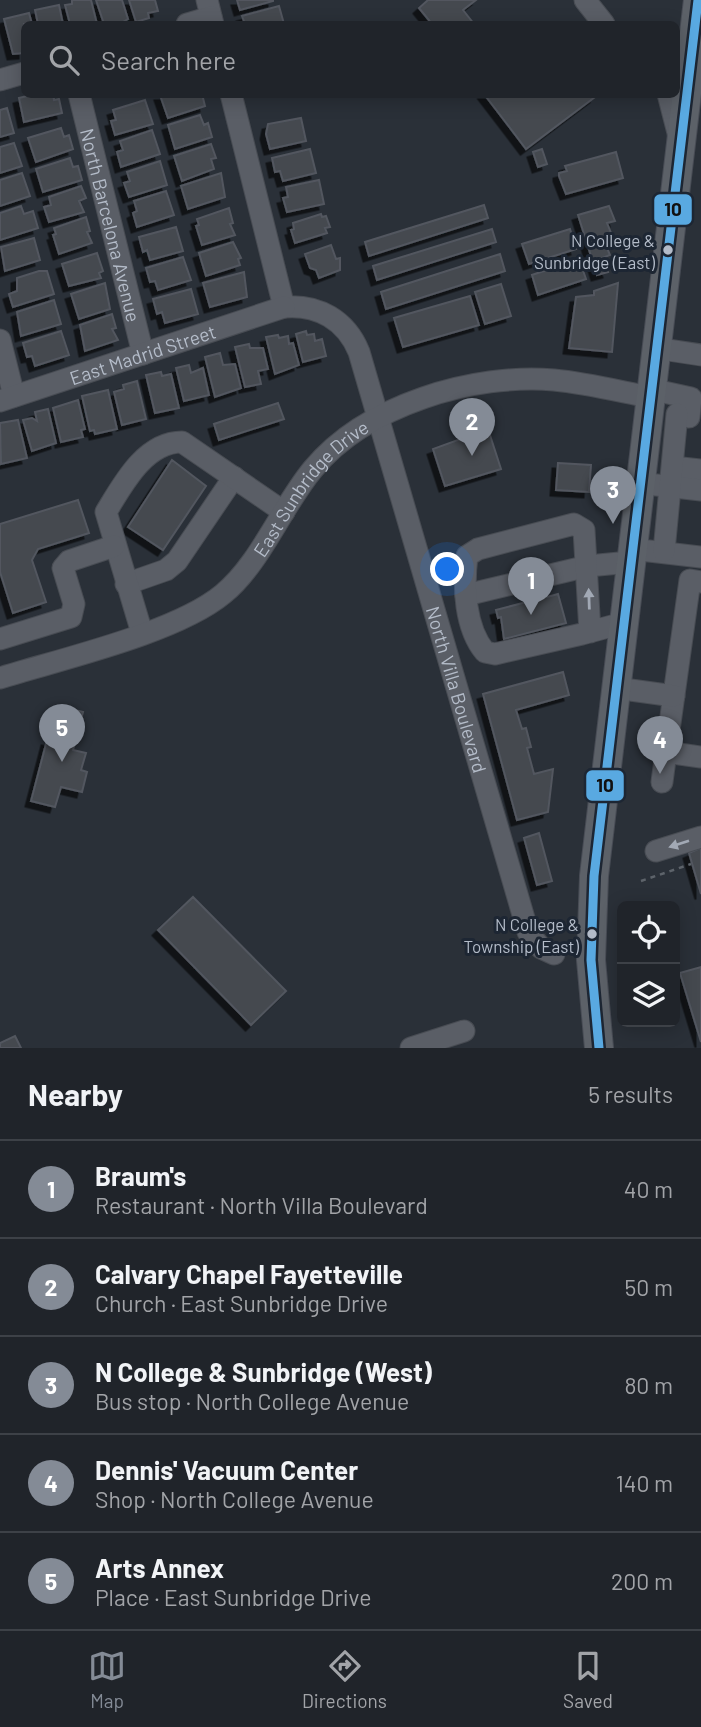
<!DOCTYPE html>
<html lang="en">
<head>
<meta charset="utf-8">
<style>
	body { margin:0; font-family:Barlow,sans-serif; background:#282c32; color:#f1f3f6 }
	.controls { position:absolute; right:21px; bottom:21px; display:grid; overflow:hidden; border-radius:10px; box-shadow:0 4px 18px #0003 }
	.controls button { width:63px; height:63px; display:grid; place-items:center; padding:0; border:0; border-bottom:2px solid #3d4147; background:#20242a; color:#f1f3f6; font:35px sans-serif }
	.you { position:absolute; left:448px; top:570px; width:24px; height:24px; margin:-18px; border:5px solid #fff; border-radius:50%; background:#1a73e8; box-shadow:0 0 0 10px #1a73e833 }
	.badge { display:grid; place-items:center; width:46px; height:46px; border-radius:50%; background:#848b96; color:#fff; font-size:23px; font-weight:700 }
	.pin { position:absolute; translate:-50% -58px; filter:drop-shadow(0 2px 4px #0008) }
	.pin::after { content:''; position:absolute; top:37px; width:24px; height:21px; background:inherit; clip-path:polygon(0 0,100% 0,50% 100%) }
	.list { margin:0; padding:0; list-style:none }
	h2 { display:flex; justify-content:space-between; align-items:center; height:91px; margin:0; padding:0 28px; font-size:30px }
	h2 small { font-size:23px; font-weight:400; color:#a2a4a8 }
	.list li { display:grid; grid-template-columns:46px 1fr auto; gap:21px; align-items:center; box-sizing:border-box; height:98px; padding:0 28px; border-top:2px solid #3d4147 }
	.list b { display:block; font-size:26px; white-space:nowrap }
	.list p { margin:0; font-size:23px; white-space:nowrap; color:#a2a4a8 }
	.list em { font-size:23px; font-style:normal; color:#a2a4a8 }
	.icon { flex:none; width:38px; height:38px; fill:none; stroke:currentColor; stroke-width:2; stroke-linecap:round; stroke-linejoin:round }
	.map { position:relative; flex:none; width:701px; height:1048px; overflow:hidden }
	.search { position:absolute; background:#20242a; box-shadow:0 4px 18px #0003; left:21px; right:21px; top:21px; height:77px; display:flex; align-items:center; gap:18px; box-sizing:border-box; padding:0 24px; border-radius:10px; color:#a2a4a8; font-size:26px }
	.sheet { height:581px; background:#20242a }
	nav { display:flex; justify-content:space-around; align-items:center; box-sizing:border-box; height:98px; border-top:2px solid #3d4147; background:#20242a; font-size:19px; color:#a2a4a8 }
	nav a { display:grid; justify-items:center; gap:4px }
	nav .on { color:#848b96 }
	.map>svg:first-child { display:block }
	.building { fill:#444950; stroke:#52575f; stroke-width:2; filter:url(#shadow) }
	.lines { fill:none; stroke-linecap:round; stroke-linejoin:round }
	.minor-casing { stroke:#484c53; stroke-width:23 }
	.major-casing { stroke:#484c55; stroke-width:30 }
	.path { stroke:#5d636a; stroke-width:2.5; stroke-dasharray:5 5; stroke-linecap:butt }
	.minor { stroke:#5a5e66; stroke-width:21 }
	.major { stroke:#5c6168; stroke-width:28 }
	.bus-1-casing { stroke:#1d2633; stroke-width:14 }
	.bus-1 { stroke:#59a9e1; stroke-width:9 }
	.oneway { fill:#a2a9b5 }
	.bus-dot { fill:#b4bcc9; stroke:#1d2633; stroke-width:2.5 }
	.labels { text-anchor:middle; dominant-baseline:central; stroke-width:6; stroke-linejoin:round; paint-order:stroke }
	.bus-label { font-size:17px; fill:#b4bcc9; stroke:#1d2633; text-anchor:end }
	.street-label { font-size:19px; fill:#b4bcc9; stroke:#1d2633 }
	.line-badge { stroke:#1d2633; stroke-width:2.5 }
	.pale-badge-label { font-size:19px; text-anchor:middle; font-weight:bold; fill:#111 }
</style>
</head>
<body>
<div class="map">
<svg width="701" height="1048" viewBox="0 0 701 1048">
	<defs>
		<filter id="shadow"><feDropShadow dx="-5.5" dy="5.5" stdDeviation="0" flood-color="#0009"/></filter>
	</defs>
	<rect width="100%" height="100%" fill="#2a3038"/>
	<path class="building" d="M72,0H91L97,24H70L65,5L72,4Z
		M96,0H122L128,19L119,24H104Z
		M129,0H155L158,11L148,13L149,18L136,22Z
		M237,0H273V1L240,10Z
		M428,0H476L463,10L474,24H432L419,8Z
		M59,5L63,24H38L35,10Z
		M279,6L284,24H245L242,16Z
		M29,13L32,24H24V53L13,54L4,19Z
		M35,94H53L54,100L59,99L62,113L24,122L19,98Z
		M202,94L205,106L168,118L160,95Z
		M484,94H593L595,97L526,149Z
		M145,100L153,124L115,135L111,121L116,120L113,110Z
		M7,108L14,133L0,137V110Z
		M200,115L204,125L208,123L212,137L175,149L168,125Z
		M301,118L306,141L270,149L266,134L268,124Z
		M61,128L64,137L69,135L73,149L36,162L28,138Z
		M152,130L160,154L121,167L117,152L123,150L120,141Z
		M14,143L22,166L0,173V147Z
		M211,144L216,158L211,159L214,169L182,181L174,156Z
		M310,149L316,173L283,181L280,171L275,172L272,158Z
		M542,149L547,164L538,167L533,152Z
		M616,152L623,178L566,194L559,176V173L567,171L565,166Z
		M70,158L73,167L78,166L82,180L43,192L36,169Z
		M160,161L167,185L129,197L124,183L130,181L127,172Z
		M22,173L30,196L0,206V180Z
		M221,173L225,197L188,209L181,186Z
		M319,180L324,204L287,212L283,198L288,197L286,187Z
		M81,186L86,198L79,201L84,212L49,222L44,207L51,205L49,197Z
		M166,191L174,215L137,227L133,213L137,211L134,201Z
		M484,205L488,218L369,256L365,242Z
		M21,206L24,214L33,211L38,228L0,240V213Z
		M609,206L615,221L607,223L613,238L604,241L610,255L602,258L608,272L597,275L578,215Z
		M229,208L233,223L230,224L235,235L202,245L196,226L199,225L197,219Z
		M321,214L322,217L326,216L330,227L325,228L327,233L295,243L291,230L294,229L293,223Z
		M86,217L90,231L87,232L92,243L59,254L53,235L56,234L54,228Z
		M176,227L183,251L150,260L147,250L143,252L139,237Z
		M492,229L496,242L377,280L373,266Z
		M570,229L576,249L529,264L522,244Z
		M34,238L40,260L5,271L1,247Z
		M233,242L241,258L238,259L240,265L206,276L199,253Z
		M331,245L336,259L340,258V270L319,278L316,270L310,268L305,254Z
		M97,253L103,271L99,273L101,278L69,286L62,264Z
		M500,254L505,271L386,309L381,292Z
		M183,257L191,280L158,290L155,281L150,282L146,268Z
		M579,259L586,279L538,295L532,275Z
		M39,271H47L54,294L13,307L9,294L17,291V278Z
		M244,272L247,297L210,307L203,283Z
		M105,283L110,309L79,319L71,294Z
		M618,283L612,352L569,348L576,297L594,295V291Z
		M501,284L511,316L485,324L475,292Z
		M191,289L198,314L165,323L162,312L157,314L153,299Z
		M470,296L479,325L403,347L394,318Z
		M54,300L61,324L21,336L17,312Z
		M112,314L116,328L112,329L118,340L85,351L80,325Z
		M61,331L69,355L35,366L32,356L27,357L23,343Z
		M306,331L307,335L314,334L315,341L322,339L326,356L303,362L296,334Z
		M278,335L279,338L288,336L289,344L293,343L299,365L275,374L266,337Z
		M249,344L250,348H263L268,369L258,371L261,384L245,387L235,347Z
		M220,353L223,365L235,364L241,388L215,397L205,357Z
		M189,365L191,373L203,368L209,395L184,401L176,368Z
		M161,372L162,376L171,374L179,408L155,413L146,375Z
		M137,381L146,419L122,425L114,392L124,389L123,385Z
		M108,390L117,429L95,434L94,430L90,431L82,396Z
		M78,400L85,429L81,430L83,437L61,442L53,408Z
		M278,403L284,419L219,440L214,424Z
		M48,409L56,443L32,451L23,420L32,418L37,421L35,412Z
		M18,420L27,458L1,464L0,423Z
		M488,429L501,469L445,486L433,449Z
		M172,460L206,486L163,550L128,527Z
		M558,463L591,465L589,492L556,490Z
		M78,500L89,533L38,549L32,560L46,602L13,613L0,572V524Z
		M545,588L547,597L558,594L566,623L504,639L501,617L498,618L496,610L534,600L532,592Z
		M563,672L569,695L516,710L522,729L526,728L531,747L527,748L534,774L553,769L548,812L517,820L483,694Z
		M58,706L83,712L73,750L86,753L81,770L87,772L82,792L61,787L55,807L31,801L47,740L63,744L66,735L51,731Z
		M539,833L552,881L537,885L524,838Z
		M700,848H701V894L689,853Z
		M193,897L286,991L251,1025L158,930Z
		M701,967V1042L680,973Z
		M15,1036L21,1048H0V1043Z"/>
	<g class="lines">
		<g class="minor-casing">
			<g id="minor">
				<path d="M207,0L213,24"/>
				<path d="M585,0L604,24"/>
				<path d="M187,24L211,17"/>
				<path d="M0,80L24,73"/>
				<path id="s1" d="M79,94L143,354"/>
				<path id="s2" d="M231,94L284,307C318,304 346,320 359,352L528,932L541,948L554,954"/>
				<path d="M668,94L678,133"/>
				<path d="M0,340L14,396"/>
				<path d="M655,348L701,355"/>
				<path d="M650,389L691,398L689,417"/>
				<path id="s3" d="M0,401L284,307"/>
				<path d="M673,467L701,470"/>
				<path d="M639,483L701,490"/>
				<path d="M632,549L701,557"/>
				<path d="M664,551L677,414"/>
				<path d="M701,582L690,580L666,752L701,757"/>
				<path d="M126,584L166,570L177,561L234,477"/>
				<path d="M466,595L588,566L630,562"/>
				<path d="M590,632L584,530L574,524L478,549L467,556C463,587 465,628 485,652L495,654L582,634L623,623"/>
				<path d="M142,633L106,512C123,484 145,442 182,442L284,512"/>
				<path d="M0,639L71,617L74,604L63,568L69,561L114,546"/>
				<path id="s4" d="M0,678C61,659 176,633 223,594C260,564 282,506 313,469C366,405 474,373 554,380C586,383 618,391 649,397"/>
				<path d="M616,688L674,696"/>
				<path d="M662,782L666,752"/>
				<path d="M656,851L701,837"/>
				<path d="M411,1048L464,1031"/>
			</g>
		</g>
		<g class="major-casing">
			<path id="major" d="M599,1048L591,960L594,876L698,0"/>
		</g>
		<path class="path" d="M641,881L691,864"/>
		<use href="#minor" class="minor"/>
		<use href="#major" class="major"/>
		<g class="bus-1-casing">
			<path id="bus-1" d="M599,1048L591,960L594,876L698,0"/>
		</g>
		<use href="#bus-1" class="bus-1"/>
	</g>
	<defs><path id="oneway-solid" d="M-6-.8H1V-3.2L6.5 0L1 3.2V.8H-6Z" transform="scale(1.75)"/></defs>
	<g class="oneway">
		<use href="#oneway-solid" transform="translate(589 599) rotate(-92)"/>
		<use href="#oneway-solid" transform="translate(679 844) rotate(162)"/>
	</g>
	<g class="bus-dot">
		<circle cx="668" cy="250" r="6"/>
		<circle cx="592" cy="934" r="6"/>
	</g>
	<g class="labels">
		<g class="bus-label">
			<text x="655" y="240">N College &amp;<tspan x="655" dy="22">Sunbridge (East)</tspan></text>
			<text x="579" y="924">N College &amp;<tspan x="579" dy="22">Township (East)</tspan></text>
		</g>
		<g class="street-label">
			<text stroke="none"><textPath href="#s1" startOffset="135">North Barcelona Avenue</textPath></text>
			<text stroke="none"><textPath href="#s3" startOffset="150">East Madrid Street</textPath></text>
			<text stroke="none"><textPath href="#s4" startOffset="378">East Sunbridge Drive</textPath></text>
			<text stroke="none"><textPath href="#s2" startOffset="665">North Villa Boulevard</textPath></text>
		</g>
	</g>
	<g class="line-badge">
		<rect x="653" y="193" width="40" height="33" rx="7" fill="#59a9e1"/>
		<rect x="585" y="769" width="40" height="33" rx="7" fill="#59a9e1"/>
	</g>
	<g class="pale-badge-label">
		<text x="673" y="216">10</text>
		<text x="605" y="792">10</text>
	</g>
</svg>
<div class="controls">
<button><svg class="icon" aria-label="locate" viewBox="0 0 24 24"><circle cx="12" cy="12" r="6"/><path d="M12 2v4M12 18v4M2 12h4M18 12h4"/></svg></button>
<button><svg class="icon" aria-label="layers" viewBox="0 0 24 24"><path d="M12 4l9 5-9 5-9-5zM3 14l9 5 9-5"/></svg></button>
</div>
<div class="you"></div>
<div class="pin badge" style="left:531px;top:615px">1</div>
<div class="pin badge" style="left:472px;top:456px">2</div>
<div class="pin badge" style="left:613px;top:524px">3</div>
<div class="pin badge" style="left:660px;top:774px">4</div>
<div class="pin badge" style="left:62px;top:762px">5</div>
<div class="search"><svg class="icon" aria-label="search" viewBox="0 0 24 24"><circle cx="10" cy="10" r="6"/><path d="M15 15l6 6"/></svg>Search here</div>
</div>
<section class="sheet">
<h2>Nearby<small>5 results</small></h2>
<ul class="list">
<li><span class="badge">1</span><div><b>Braum's</b><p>Restaurant · North Villa Boulevard</p></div><em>40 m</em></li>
<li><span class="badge">2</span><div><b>Calvary Chapel Fayetteville</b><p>Church · East Sunbridge Drive</p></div><em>50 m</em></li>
<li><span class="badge">3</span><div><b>N College &amp; Sunbridge (West)</b><p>Bus stop · North College Avenue</p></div><em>80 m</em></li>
<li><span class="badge">4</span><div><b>Dennis' Vacuum Center</b><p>Shop · North College Avenue</p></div><em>140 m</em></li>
<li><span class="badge">5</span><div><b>Arts Annex</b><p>Place · East Sunbridge Drive</p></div><em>200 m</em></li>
</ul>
</section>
<nav>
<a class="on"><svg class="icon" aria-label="map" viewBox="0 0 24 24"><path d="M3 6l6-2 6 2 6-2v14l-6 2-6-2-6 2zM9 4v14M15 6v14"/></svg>Map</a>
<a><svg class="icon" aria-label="directions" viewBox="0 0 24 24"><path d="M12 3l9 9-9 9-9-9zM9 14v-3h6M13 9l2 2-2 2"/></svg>Directions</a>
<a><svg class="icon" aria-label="saved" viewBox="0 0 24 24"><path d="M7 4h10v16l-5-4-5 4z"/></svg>Saved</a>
</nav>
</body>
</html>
